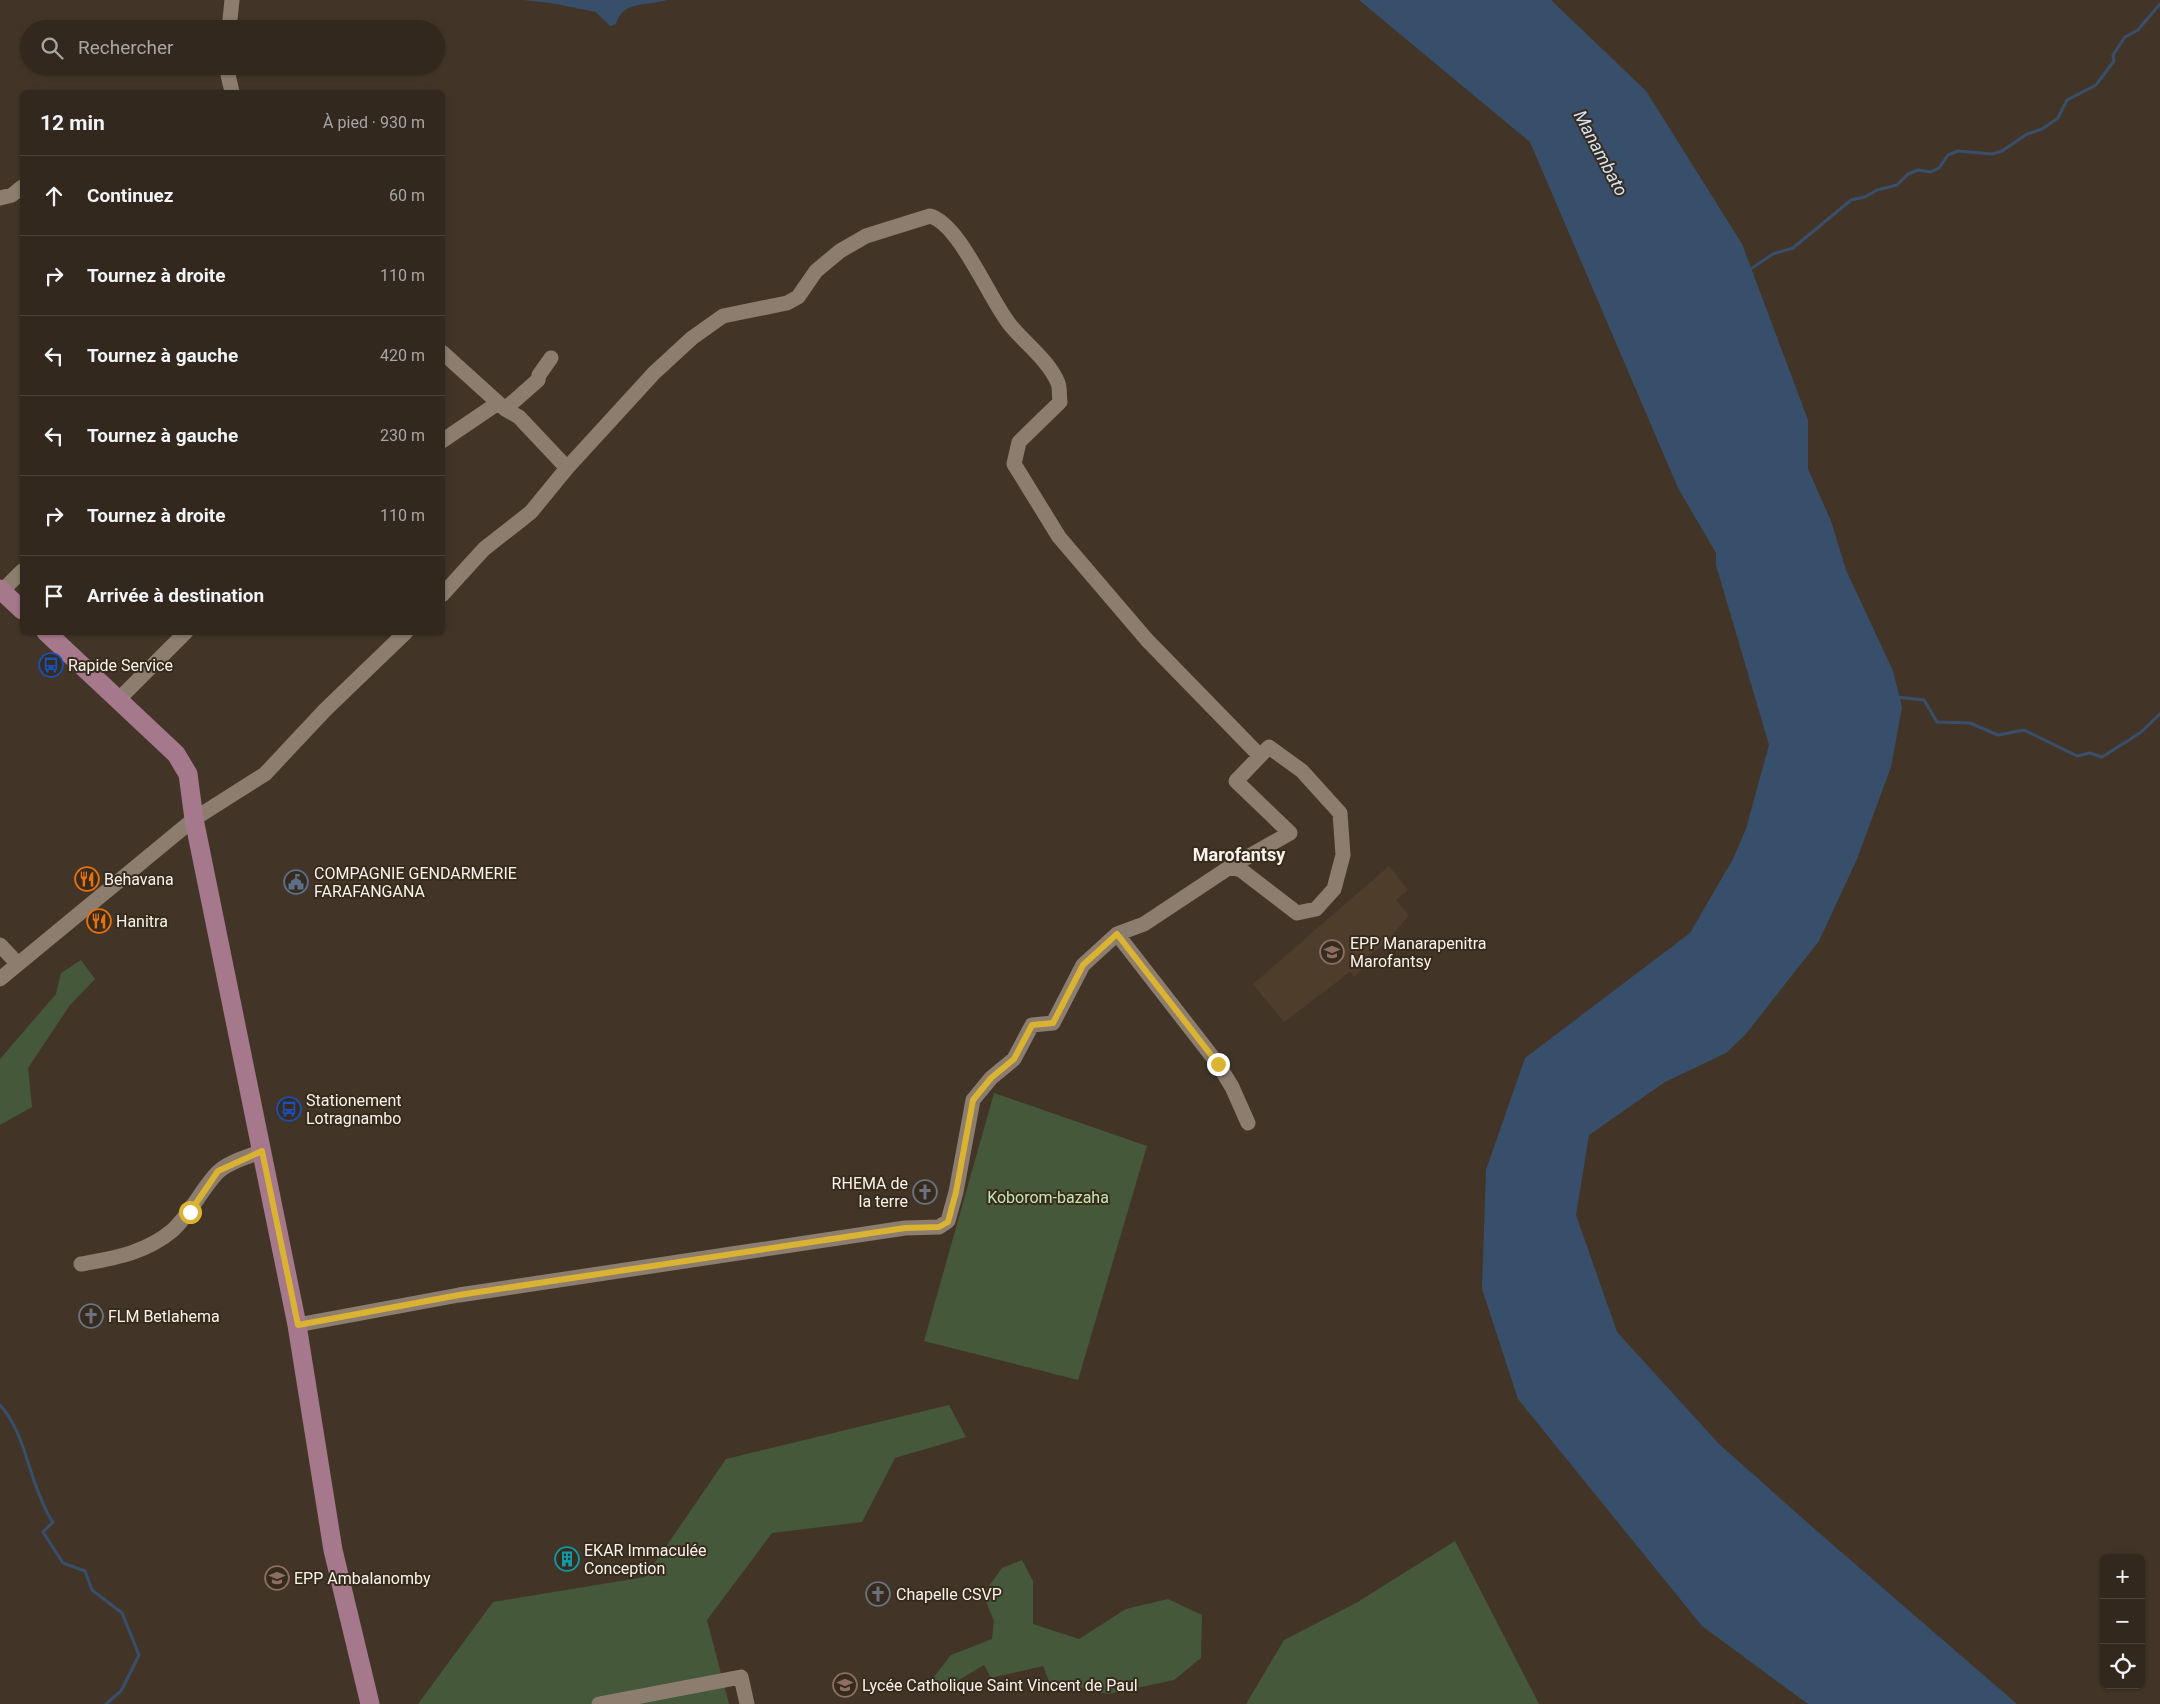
<!DOCTYPE html>
<html lang="fr">
<head>
<meta charset="utf-8">
<style>
	body { margin:0; font-family:Roboto,sans-serif; background:#3d342b; color:#f1f3f6 }
	.controls { position:absolute; right:15px; bottom:15px; display:grid; overflow:hidden; border-radius:8px; box-shadow:0 1px 4px #0004 }
	.controls button { width:45px; height:45px; display:grid; place-items:center; padding:0; border:0; border-bottom:1px solid #4d443c; background:#32281e; color:#f1f3f6; font:25px sans-serif }
	.stop { position:absolute; width:15px; height:15px; margin:-11px; border:4px solid #dab333; border-radius:50%; background:#fff }
	.stop.end { background:#dab333; border-color:#fff; box-shadow:0 1px 5px #0008 }
	.list { margin:0; padding:0; list-style:none }
	h2 { display:flex; justify-content:space-between; align-items:center; height:65px; margin:0; padding:0 20px; font-size:21px }
	h2 small { font-size:16px; font-weight:400; color:#a8a6a4 }
	.list li { display:grid; grid-template-columns:32px 1fr auto; gap:15px; align-items:center; box-sizing:border-box; height:80px; padding:0 20px; border-top:1px solid #4d443c }
	.list b { display:block; font-size:19px; white-space:nowrap }
	.list em { font-size:16px; font-style:normal; color:#a8a6a4 }
	.icon { flex:none; width:28px; height:28px; fill:none; stroke:currentColor; stroke-width:2; stroke-linecap:round; stroke-linejoin:round }
	.map { position:relative; flex:none; width:2160px; height:1704px; overflow:hidden }
	.search { position:absolute; background:#32281e; box-shadow:0 1px 4px #0004; left:20px; top:20px; width:425px; height:55px; display:flex; align-items:center; gap:12px; box-sizing:border-box; padding:0 18px; border-radius:28px; color:#a8a6a4; font-size:19px }
	.panel { position:absolute; background:#32281e; box-shadow:0 1px 4px #0004; left:20px; top:90px; width:425px; height:545px; border-radius:8px }
	.map>svg:first-child { display:block }
	.built { fill:#4f3d2b }
	.green { fill:#455839 }
	.water { fill:#384f6b }
	.lines { fill:none; stroke-linecap:round; stroke-linejoin:round }
	.stream { stroke:#384f6b; stroke-width:3 }
	.minor { stroke:#8c7d6e; stroke-width:15 }
	.major { stroke:#a5788b; stroke-width:19 }
	.route { stroke:#dab333; stroke-width:6 }
	.labels { text-anchor:middle; dominant-baseline:central; stroke-width:4; stroke-linejoin:round; paint-order:stroke }
	.poi-label { font-size:16px; fill:#fbf3eb; stroke:#372b1e; text-anchor:start }
	.park-label { font-size:16px; fill:#c5e9af; stroke:#372b1e }
	.water-label { font-size:18px; font-style:italic; fill:#d2e3f8; stroke:#372b1e }
	.neighbourhood-label { font-size:18px; font-weight:bold; fill:#fbf3eb; stroke:#372b1e }
</style>
</head>
<body>
<div class="map">
<svg width="2160" height="1704" viewBox="0 0 2160 1704">
	<rect width="100%" height="100%" fill="#423528"/>
	<path class="built" d="M1389,866L1408,890L1396,900L1409,915L1388,940L1360,964L1363,968L1354,977L1350,972L1284,1022L1253,984Z"/>
	<path class="green" d="M81,960L95,979L70,1005L28,1068L32,1107L0,1125V1059L56,994L61,973Z
		M994,1093L1147,1146L1078,1380L924,1341Z
		M949,1405L966,1437L895,1458L862,1522L772,1533L707,1620L729,1704H418L493,1602L645,1577L726,1459Z
		M1455,1541L1539,1704H1246L1284,1640L1356,1603Z
		M1022,1560L1033,1581V1624L1079,1639L1126,1609L1168,1599L1202,1615L1201,1658L1174,1680L1108,1694L1049,1681L1043,1666L991,1678L984,1665L944,1689L933,1678L951,1655L992,1639L994,1621L983,1594L1002,1568Z"/>
	<path class="water" d="M523,0H667C644,7 623,0 616,24L610,26L596,12L551,3Z
		M1359,0H1551L1646,91L1742,244L1808,420V469L1831,521L1846,570L1893,671L1902,707L1891,767L1857,859L1819,941L1745,1035L1726,1053L1665,1082L1589,1135L1576,1215L1617,1332L1719,1444L1818,1532L2017,1704H1808L1702,1626L1518,1399L1482,1289L1486,1170L1525,1058L1690,933L1733,859L1746,829L1769,745L1716,565V553L1678,488L1530,142Z"/>
	<g class="lines">
		<path class="stream" d="M1749,270L1773,254L1793,248L1851,200L1865,197L1877,190L1897,185L1908,174L1918,170L1931,172L1939,168L1948,155L1958,151L1992,154L2002,151L2027,134L2042,129L2058,118L2067,100L2096,85L2114,61L2113,55L2125,37L2138,30L2160,4
			M1897,697L1924,700L1937,722L1970,723L1998,735L2024,730L2077,756L2090,753L2102,757L2140,733L2160,714
			M0,1405C24,1432 27,1469 42,1501C45,1508 48,1516 53,1522L43,1532L63,1563L85,1571L92,1590L122,1613L139,1655L121,1691L106,1704"/>
		<path class="minor" d="M229,29L232,0
			M226,66L232,92
			M0,198L12,195L22,187
			M442,352L505,409L519,417L567,468
			M505,409L538,380L539,375L551,358
			M442,441L498,403
			M0,593L22,571
			M442,595L484,549L531,512L567,468L654,373L692,338L723,316L787,303L798,297L816,271L840,251L866,236L930,216C960,224 990,301 1011,326C1026,344 1049,361 1058,383C1060,388 1059,396 1060,402L1019,442L1014,464L1059,537L1147,640L1260,756L1236,781L1290,833L1230,867
			M118,700L186,632
			M1117,934L1218,1064L1232,1087L1248,1123
			M0,945L17,963
			M0,979L194,819L265,774L325,710L406,632
			M81,1264C114,1258 146,1253 173,1230C191,1213 201,1190 217,1173C227,1162 248,1157 262,1151
			M297,1325L459,1295L905,1228L939,1227L948,1221L956,1192L973,1100L991,1078L1014,1059L1032,1025L1053,1023L1083,965L1117,934L1144,924L1230,867L1241,870L1297,913L1316,909L1334,889L1343,855L1340,813L1302,771L1269,747L1260,756
			M599,1704L741,1677L747,1704"/>
		<path class="major" d="M0,589L22,610
			M46,632L176,754L188,774L194,819L297,1325L333,1550L370,1704"/>
	</g>
	<g class="lines">
		<path class="route" d="M190,1212L218,1171L262,1151L298,1325L459,1295L905,1228L939,1227L948,1222L956,1192L973,1100L991,1078L1014,1059L1032,1025L1053,1023L1083,965L1117,934L1218,1064"/>
	</g>
	<defs>
		<g id="bus-ring" transform="scale(1.25)"><circle r="9.5" fill="#372b1e" stroke="#1a4fb4" stroke-width="1.5"/><path d="M-5-6H5V4H4V6H2V4H-2V6H-4V4H-5ZM-3.5-4V0h7V-4ZM-3.5 1.2v1.5H-2V1.2ZM2 1.2v1.5H3.5V1.2Z" fill="#1a4fb4"/></g>
		<g id="restaurant-ring" transform="scale(1.25)"><circle r="9.5" fill="#372b1e" stroke="#e8710a" stroke-width="1.5"/><path d="M-5-6h1v4h1v-4h1v4h1v-4h1v5L-1.5 .5V6h-2V.5L-5-1ZM5-6V6H3V1.5H1.5Q1.5-4 5-6Z" fill="#e8710a"/></g>
		<g id="civic-ring" transform="scale(1.25)"><circle r="9.5" fill="#372b1e" stroke="#5c6f8a" stroke-width="1.5"/><path d="M-.6-6.5H3V-4.5H.6V-3L4-1V1h2V6H-6V1h2V-1L-.6-3ZM-1.2 2.5V6h2.4V2.5Z" fill="#5c6f8a"/></g>
		<g id="school-ring" transform="scale(1.25)"><circle r="9.5" fill="#372b1e" stroke="#8d6e63" stroke-width="1.5"/><path d="M0-5L7-2L0 1L-7-2ZM-4 1L0 2.5L4 1V4Q0 6-4 4Z" fill="#8d6e63"/></g>
		<g id="church-ring" transform="scale(1.25)"><circle r="9.5" fill="#372b1e" stroke="#6b7280" stroke-width="1.5"/><path d="M-1.2-6h2.4v3.5h3.3v2.4h-3.3V6h-2.4V-.1h-3.3v-2.4h3.3Z" fill="#6b7280"/></g>
		<g id="building-ring" transform="scale(1.25)"><circle r="9.5" fill="#372b1e" stroke="#0f9aa8" stroke-width="1.5"/><path d="M-4-6H4V6H1V3H-1V6H-4ZM-2.5-4.3h1.7v1.8h-1.7ZM.8-4.3h1.7v1.8H.8ZM-2.5-1h1.7V.8h-1.7ZM.8-1h1.7V.8H.8Z" fill="#0f9aa8"/></g>
	</defs>
	<g fill-rule="evenodd">
		<use href="#bus-ring" x="51" y="665"/>
		<use href="#restaurant-ring" x="87" y="879"/>
		<use href="#civic-ring" x="296" y="882"/>
		<use href="#restaurant-ring" x="99" y="921"/>
		<use href="#school-ring" x="1332" y="952"/>
		<use href="#bus-ring" x="289" y="1109"/>
		<use href="#church-ring" x="925" y="1192"/>
		<use href="#church-ring" x="91" y="1316"/>
		<use href="#building-ring" x="567" y="1559"/>
		<use href="#school-ring" x="277" y="1578"/>
		<use href="#church-ring" x="878" y="1594"/>
		<use href="#school-ring" x="845" y="1685"/>
	</g>
	<g class="labels">
		<g class="poi-label">
			<text x="68" y="665">Rapide Service</text>
			<text x="314" y="873">COMPAGNIE GENDARMERIE<tspan x="314" dy="18">FARAFANGANA</tspan></text>
			<text x="104" y="879">Behavana</text>
			<text x="116" y="921">Hanitra</text>
			<text x="1350" y="943">EPP Manarapenitra<tspan x="1350" dy="18">Marofantsy</tspan></text>
			<text x="306" y="1100">Stationement<tspan x="306" dy="18">Lotragnambo</tspan></text>
			<text x="908" y="1183" text-anchor="end">RHEMA de<tspan x="908" dy="18">la terre</tspan></text>
			<text x="108" y="1316">FLM Betlahema</text>
			<text x="584" y="1550">EKAR Immaculée<tspan x="584" dy="18">Conception</tspan></text>
			<text x="294" y="1578">EPP Ambalanomby</text>
			<text x="896" y="1594">Chapelle CSVP</text>
			<text x="862" y="1685">Lycée Catholique Saint Vincent de Paul</text>
		</g>
		<g class="park-label">
			<text x="1048" y="1197">Koborom-bazaha</text>
		</g>
		<g class="water-label">
			<text transform="translate(1601 153) rotate(62)">Manambato</text>
		</g>
		<g class="neighbourhood-label">
			<text x="1239" y="854">Marofantsy</text>
		</g>
	</g>
</svg>
<div class="controls">
<button>+</button>
<button>−</button>
<button><svg class="icon" aria-label="locate" viewBox="0 0 24 24"><circle cx="12" cy="12" r="6"/><path d="M12 2v4M12 18v4M2 12h4M18 12h4"/></svg></button>
</div>
<div class="stop" style="left:190px;top:1212px"></div>
<div class="stop end" style="left:1218px;top:1064px"></div>
<div class="search"><svg class="icon" aria-label="search" viewBox="0 0 24 24"><circle cx="10" cy="10" r="6"/><path d="M15 15l6 6"/></svg>Rechercher</div>
<section class="panel">
<h2>12 min<small>À pied · 930 m</small></h2>
<ul class="list">
<li><svg class="icon" aria-label="ahead" viewBox="0 0 24 24"><path d="M12 20V5M6 11l6-6 6 6"/></svg><div><b>Continuez</b></div><em>60 m</em></li>
<li><svg class="icon" aria-label="right" viewBox="0 0 24 24"><path d="M7 20v-9h11M14 6l5 5-5 5"/></svg><div><b>Tournez à droite</b></div><em>110 m</em></li>
<li><svg class="icon" aria-label="left" viewBox="0 0 24 24"><path d="M17 20v-9H6M10 6l-5 5 5 5"/></svg><div><b>Tournez à gauche</b></div><em>420 m</em></li>
<li><svg class="icon" aria-label="left" viewBox="0 0 24 24"><path d="M17 20v-9H6M10 6l-5 5 5 5"/></svg><div><b>Tournez à gauche</b></div><em>230 m</em></li>
<li><svg class="icon" aria-label="right" viewBox="0 0 24 24"><path d="M7 20v-9h11M14 6l5 5-5 5"/></svg><div><b>Tournez à droite</b></div><em>110 m</em></li>
<li><svg class="icon" aria-label="arrive" viewBox="0 0 24 24"><path d="M6 21V4h12l-3 4 3 4H6"/></svg><div><b>Arrivée à destination</b></div></li>
</ul>
</section>
</div>
</body>
</html>
